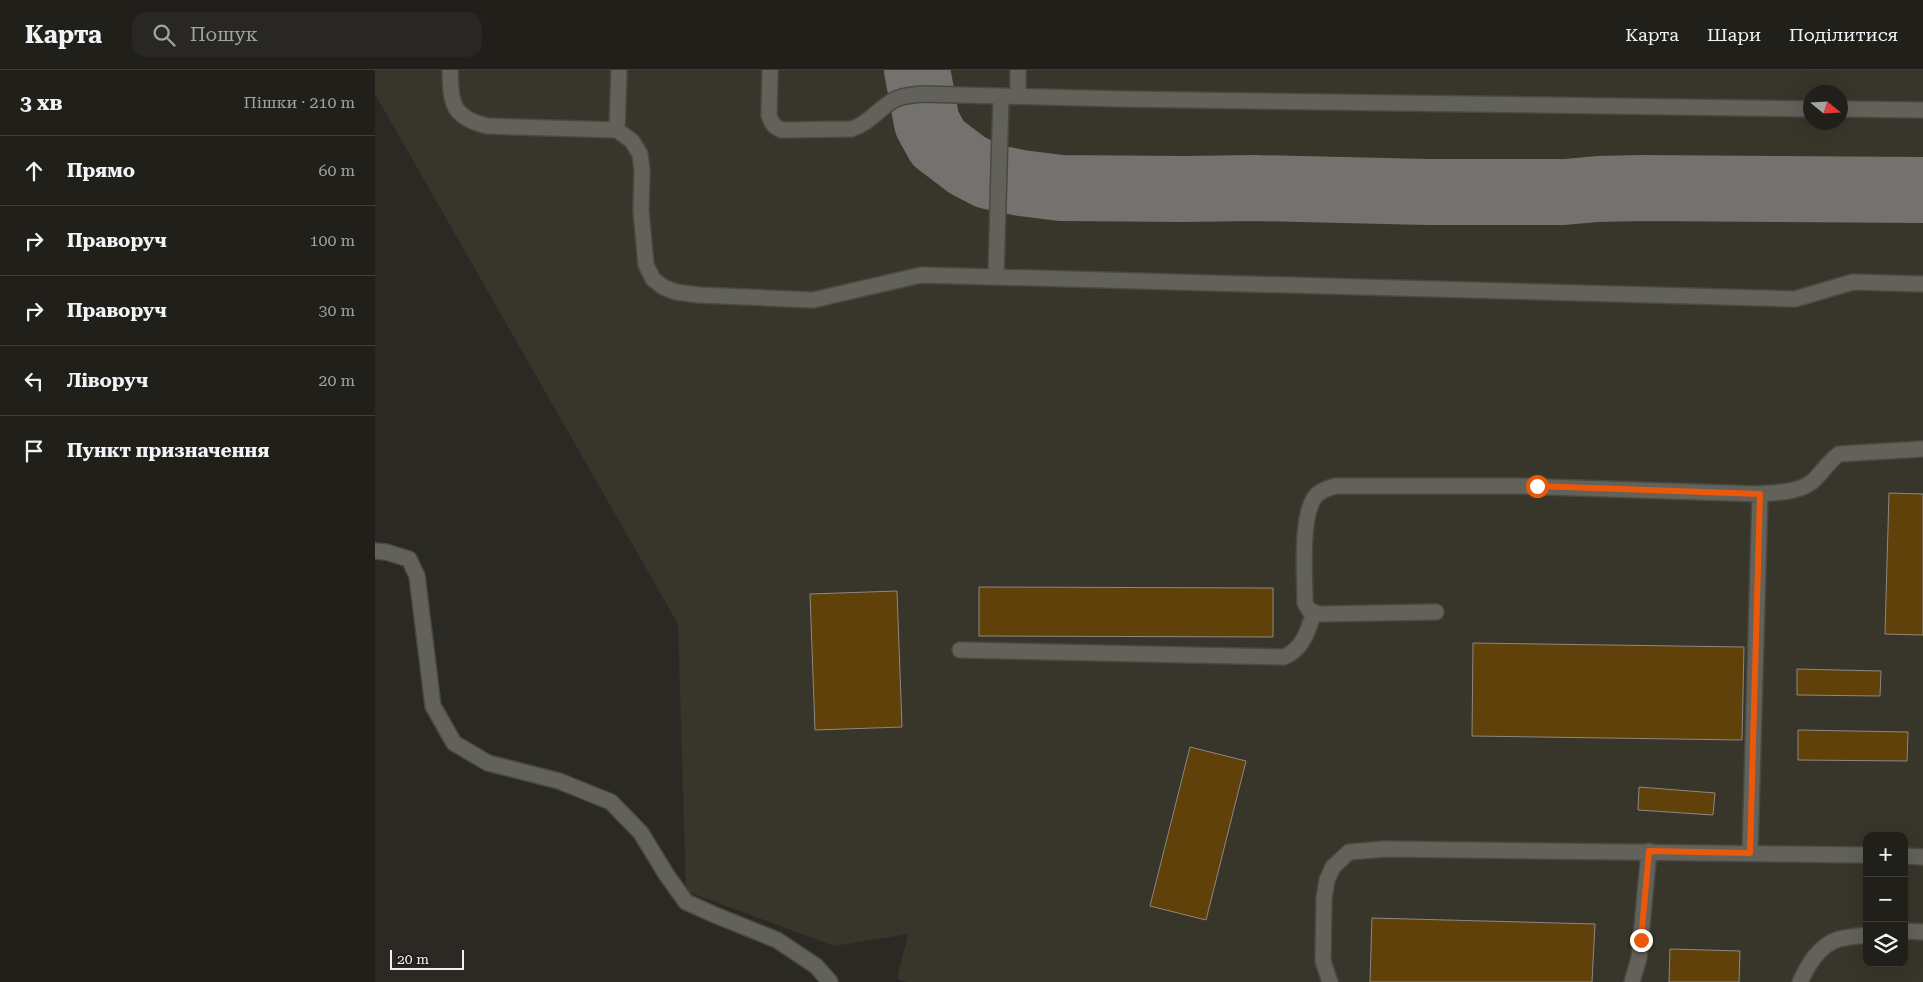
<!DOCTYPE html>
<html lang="uk">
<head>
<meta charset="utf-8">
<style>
	body { margin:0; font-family:"Roboto Serif",serif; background:#282723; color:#f1f3f6 }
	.controls { position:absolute; right:15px; bottom:15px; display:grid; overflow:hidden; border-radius:10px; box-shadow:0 5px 20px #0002 }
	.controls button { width:45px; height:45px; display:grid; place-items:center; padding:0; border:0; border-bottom:1px solid #3d3d39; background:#201f1a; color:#f1f3f6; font:25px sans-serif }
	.compass { position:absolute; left:1428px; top:15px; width:45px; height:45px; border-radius:50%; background:#201f1a; box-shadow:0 5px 20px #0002; rotate:108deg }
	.scale { position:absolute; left:15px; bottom:12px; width:74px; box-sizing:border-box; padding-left:5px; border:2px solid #f2f1ee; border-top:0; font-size:14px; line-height:18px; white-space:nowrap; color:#f2f1ee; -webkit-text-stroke:4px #211f1a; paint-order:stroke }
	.stop { position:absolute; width:15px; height:15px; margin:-11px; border:4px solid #ea580c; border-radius:50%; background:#fff }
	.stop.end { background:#ea580c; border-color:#fff; box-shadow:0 1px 5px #0008 }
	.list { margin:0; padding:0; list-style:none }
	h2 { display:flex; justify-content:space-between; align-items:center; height:65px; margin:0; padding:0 20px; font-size:21px }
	h2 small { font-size:16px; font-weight:400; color:#a2a2a2 }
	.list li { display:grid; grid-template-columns:32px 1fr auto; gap:15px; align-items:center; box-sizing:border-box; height:70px; padding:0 20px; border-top:1px solid #3d3d39 }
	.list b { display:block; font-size:19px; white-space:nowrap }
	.list em { font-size:16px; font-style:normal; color:#a2a2a2 }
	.icon { flex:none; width:28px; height:28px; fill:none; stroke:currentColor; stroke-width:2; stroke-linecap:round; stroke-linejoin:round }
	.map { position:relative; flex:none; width:1548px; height:912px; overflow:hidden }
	header { display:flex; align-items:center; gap:30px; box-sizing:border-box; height:70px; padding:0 25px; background:#201f1a; border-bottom:1px solid #3d3d39 }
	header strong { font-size:24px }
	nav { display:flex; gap:28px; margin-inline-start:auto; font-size:18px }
	.search { width:350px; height:45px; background:#282723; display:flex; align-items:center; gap:12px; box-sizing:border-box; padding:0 18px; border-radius:15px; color:#a2a2a2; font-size:19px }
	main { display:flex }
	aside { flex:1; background:#201f1a }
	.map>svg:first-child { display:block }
	.built { fill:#38352a; fill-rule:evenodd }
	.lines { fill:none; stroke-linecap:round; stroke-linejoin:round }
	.taxiway { stroke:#74726e; stroke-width:66 }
	.building { fill:#5f4109; stroke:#8d8882 }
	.minor-casing { stroke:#494843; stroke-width:18 }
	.minor { stroke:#62615a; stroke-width:15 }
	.route { stroke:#ea580c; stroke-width:6 }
</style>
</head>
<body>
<header>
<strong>Карта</strong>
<div class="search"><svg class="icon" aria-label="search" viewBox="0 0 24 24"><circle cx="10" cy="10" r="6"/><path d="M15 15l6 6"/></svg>Пошук</div>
<nav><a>Карта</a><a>Шари</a><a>Поділитися</a></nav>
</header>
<main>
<aside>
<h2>3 хв<small>Пішки · 210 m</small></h2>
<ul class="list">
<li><svg class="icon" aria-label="ahead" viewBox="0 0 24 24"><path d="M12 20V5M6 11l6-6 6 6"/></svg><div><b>Прямо</b></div><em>60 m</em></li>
<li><svg class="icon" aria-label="right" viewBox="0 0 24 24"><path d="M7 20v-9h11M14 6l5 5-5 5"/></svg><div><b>Праворуч</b></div><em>100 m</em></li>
<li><svg class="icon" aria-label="right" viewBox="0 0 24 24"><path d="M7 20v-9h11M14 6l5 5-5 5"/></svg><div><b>Праворуч</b></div><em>30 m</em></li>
<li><svg class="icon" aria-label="left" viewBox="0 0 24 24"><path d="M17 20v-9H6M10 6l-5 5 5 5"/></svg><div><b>Ліворуч</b></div><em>20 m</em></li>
<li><svg class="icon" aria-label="arrive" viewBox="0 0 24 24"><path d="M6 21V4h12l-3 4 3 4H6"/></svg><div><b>Пункт призначення</b></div></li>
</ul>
</aside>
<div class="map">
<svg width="1548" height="912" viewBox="0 0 1548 912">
	<rect width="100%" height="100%" fill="#2b2923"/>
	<path class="built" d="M0,0H1548V912H531L522,909L533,864L459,876L311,821L303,554L0,24ZM1436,22H1466V52H1436ZM1492,766H1529V893H1492Z"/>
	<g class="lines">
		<path class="taxiway" d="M542,0L552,53L563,73L592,95L613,106L646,113L686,118L808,119L880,118L1052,122H1189L1223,119L1266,118L1548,120"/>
	</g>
	<path class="building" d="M1514,423L1548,424V565L1510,564Z
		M604,517L898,518V567L604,566Z
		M522,521L527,657L440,660L435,524Z
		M1098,573L1369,577L1367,670L1097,666Z
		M1422,599L1506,601L1505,626L1422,625Z
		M1423,660L1533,662L1532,691L1423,690Z
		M815,677L871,691L831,850L775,836Z
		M1264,717L1340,723L1338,745L1263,740Z
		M997,848L1220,854L1217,912H995Z
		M1295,879L1365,881L1364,912H1294Z"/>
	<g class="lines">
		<g class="minor-casing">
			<path id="minor" d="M75,0C76,33 76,47 112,56L242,60L257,71L265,84L267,101L266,141L271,195L278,209L288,217L301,222L324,225L438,230L546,205L1420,229L1478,212L1548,214
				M395,0L394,45C396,53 399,57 407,60L476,59C494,54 504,38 519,30C528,25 538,25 547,24L747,29L1436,39
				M643,26V0
				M1466,39L1548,40
				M242,60L244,0
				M621,206L626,26
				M0,481L11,482L34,489L42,506L58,636L79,673L113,693L184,711L236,732L266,763L291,804L311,832L340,845L402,870L441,896L455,912
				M1061,542L944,544L934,540L930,533C930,508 925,447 940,427C944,421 953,418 960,416H1143L1385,424C1402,422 1422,423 1437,412C1447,403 1453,392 1464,384L1547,379
				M585,580L909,587C928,579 933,561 939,542
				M1375,783L1385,424
				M1529,786L1548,787
				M1529,861L1548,862
				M955,912L948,891L949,828L952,810L958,797L974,782L1010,779L1492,785
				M1257,912L1264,888L1274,781
				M1425,912C1433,895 1444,875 1464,869C1473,867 1483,866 1492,865"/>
		</g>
		<use href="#minor" class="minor"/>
	</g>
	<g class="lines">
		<path class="route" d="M1162,416L1385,424L1375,783L1274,781L1266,870"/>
	</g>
</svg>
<div class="controls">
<button>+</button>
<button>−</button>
<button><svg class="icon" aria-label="layers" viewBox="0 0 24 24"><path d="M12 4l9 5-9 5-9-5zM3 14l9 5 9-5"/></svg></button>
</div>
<svg class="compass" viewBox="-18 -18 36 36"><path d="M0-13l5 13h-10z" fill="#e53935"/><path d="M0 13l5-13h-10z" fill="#a2a2a2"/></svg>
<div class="scale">20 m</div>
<div class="stop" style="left:1162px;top:416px"></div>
<div class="stop end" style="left:1266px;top:870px"></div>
</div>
</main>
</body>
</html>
